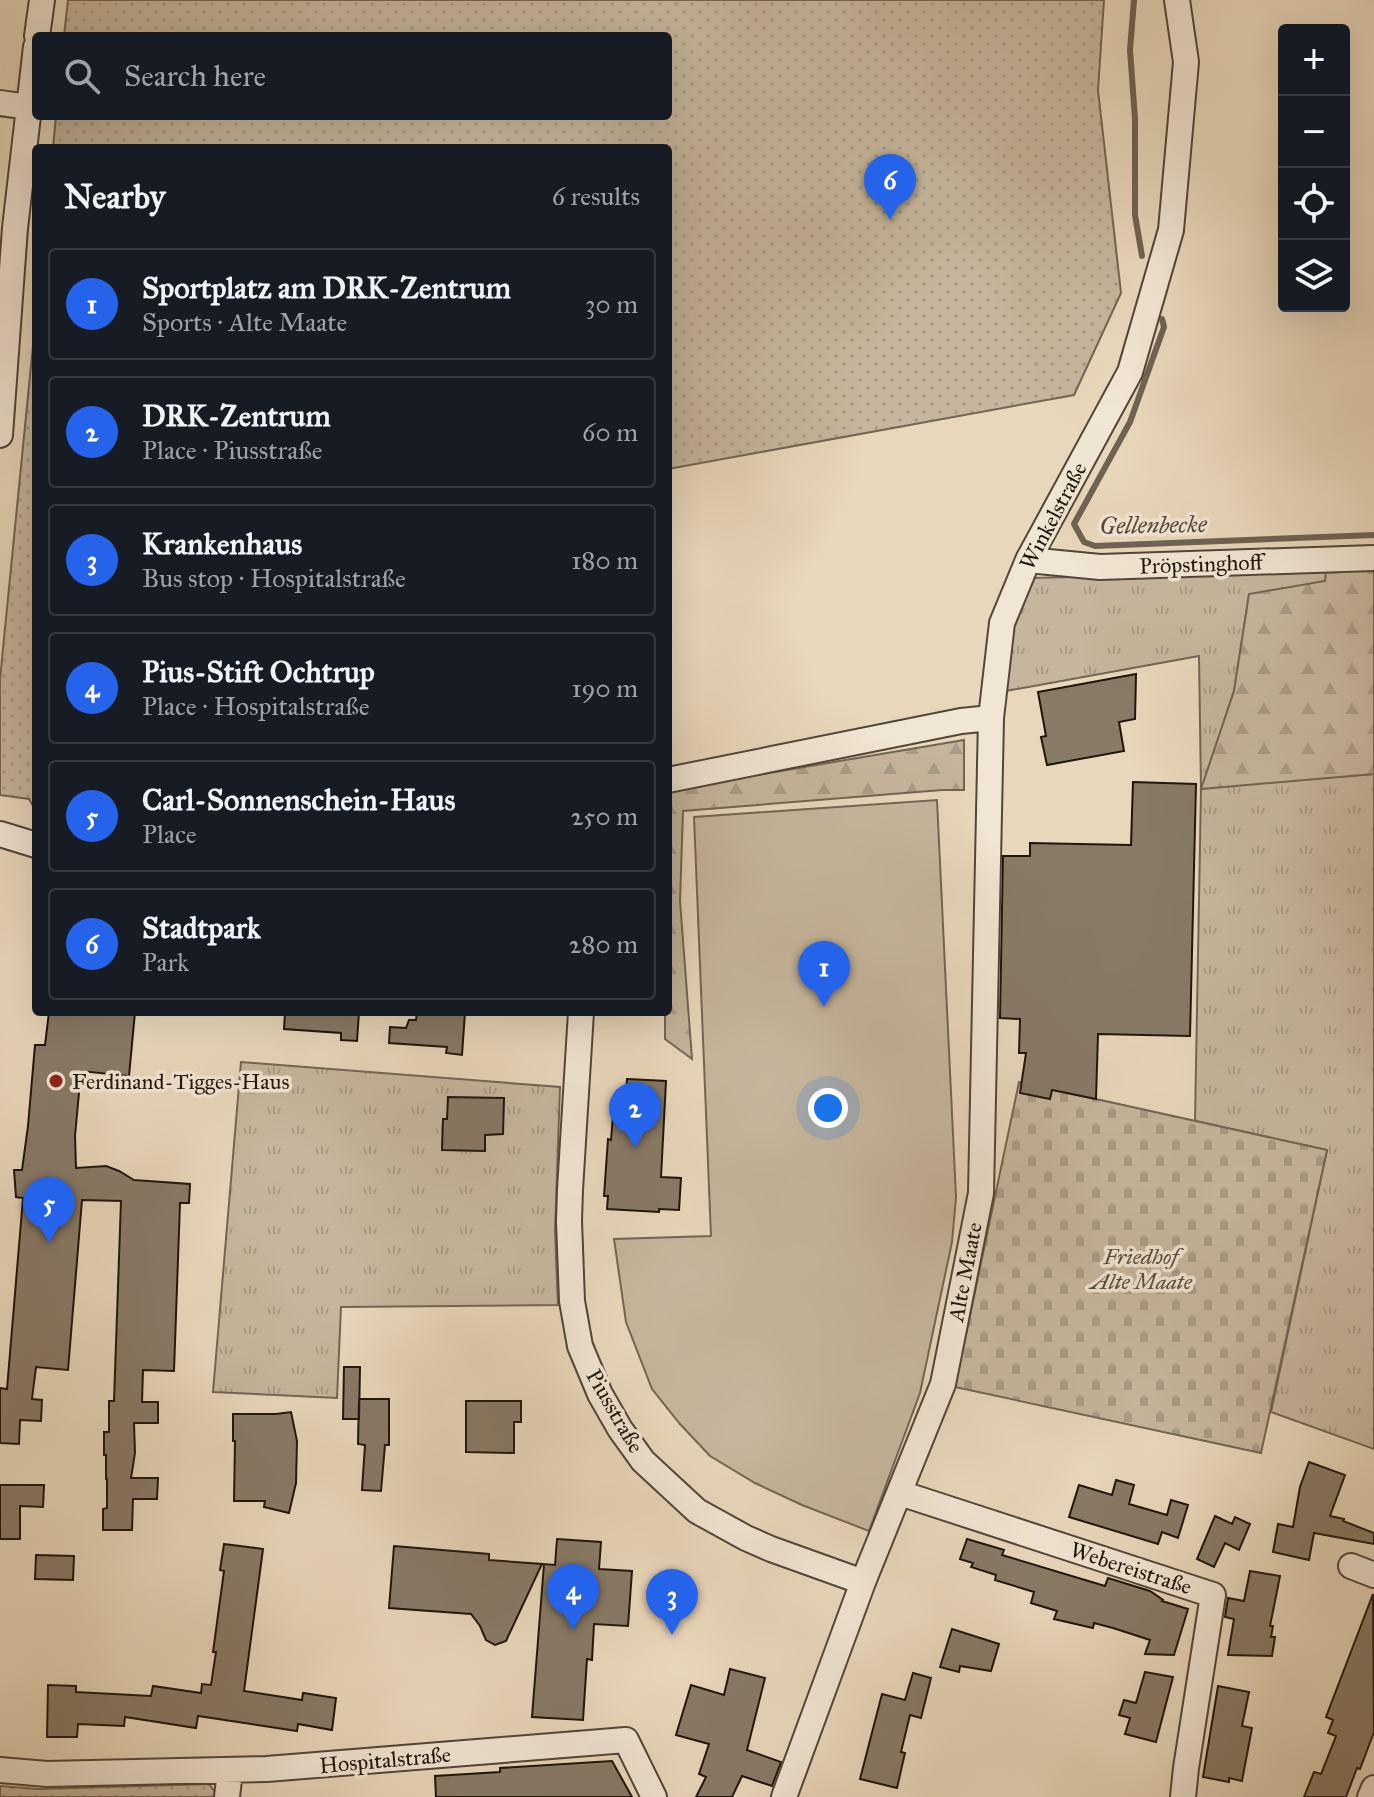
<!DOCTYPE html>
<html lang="en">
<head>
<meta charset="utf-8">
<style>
	body { margin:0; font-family:"IM FELL Great Primer",serif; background:#20242c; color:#f1f3f6 }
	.controls { position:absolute; right:24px; top:24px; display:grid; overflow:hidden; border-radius:8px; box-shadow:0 8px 32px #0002 }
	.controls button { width:72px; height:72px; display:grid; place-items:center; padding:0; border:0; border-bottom:2px solid #363941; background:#171b24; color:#f1f3f6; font:40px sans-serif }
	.you { position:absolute; left:828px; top:1108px; width:28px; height:28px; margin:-20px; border:6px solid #fff; border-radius:50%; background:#1a73e8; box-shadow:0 0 0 12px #1a73e833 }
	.badge { display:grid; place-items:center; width:52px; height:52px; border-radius:50%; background:#2563eb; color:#fff; font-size:26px; font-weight:700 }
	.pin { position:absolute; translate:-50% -66px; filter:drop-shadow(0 2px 4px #0008) }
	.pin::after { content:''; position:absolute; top:42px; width:28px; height:24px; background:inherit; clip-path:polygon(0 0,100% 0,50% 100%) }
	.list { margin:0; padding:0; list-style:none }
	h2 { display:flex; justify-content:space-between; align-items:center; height:104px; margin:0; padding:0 32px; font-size:34px }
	h2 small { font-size:26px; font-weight:400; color:#9ea1a6 }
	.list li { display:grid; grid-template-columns:52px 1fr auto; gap:24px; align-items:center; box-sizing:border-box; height:112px; margin:0 16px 16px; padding:0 16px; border:2px solid #363941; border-radius:8px }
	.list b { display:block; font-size:30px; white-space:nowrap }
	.list p { margin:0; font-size:26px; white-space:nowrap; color:#9ea1a6 }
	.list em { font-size:26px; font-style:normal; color:#9ea1a6 }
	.icon { flex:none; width:44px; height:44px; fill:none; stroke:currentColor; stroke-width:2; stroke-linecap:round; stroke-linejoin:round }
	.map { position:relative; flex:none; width:1374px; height:1797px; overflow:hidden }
	.search { position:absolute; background:#171b24; box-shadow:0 8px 32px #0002; left:32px; top:32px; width:640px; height:88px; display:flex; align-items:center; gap:20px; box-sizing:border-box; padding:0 28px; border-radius:8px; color:#9ea1a6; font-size:30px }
	.panel { position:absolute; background:#171b24; box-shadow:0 8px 32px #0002; left:32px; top:144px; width:640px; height:872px; border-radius:8px }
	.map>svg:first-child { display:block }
	.grass { fill:url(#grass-tufts); stroke:#726654; stroke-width:2 }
	.forest { fill:url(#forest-firs); stroke:#726654; stroke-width:2 }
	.cemetery { fill:url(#cemetery-stones); stroke:#726654; stroke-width:2 }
	.park { fill:url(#park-dots); stroke:#726654; stroke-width:2 }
	.pitch { fill:#c6b69d; stroke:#726654; stroke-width:2 }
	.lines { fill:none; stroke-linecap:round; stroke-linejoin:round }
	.stream { stroke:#6e6252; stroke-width:6 }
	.building { fill:#887a67; stroke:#1e150c; stroke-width:2 }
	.street-casing { stroke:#514638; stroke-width:28 }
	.street { stroke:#f1e5d3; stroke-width:24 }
	.poi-dot { fill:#8f2418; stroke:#f1e5d3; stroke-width:3 }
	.labels { text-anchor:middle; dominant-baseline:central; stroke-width:7; stroke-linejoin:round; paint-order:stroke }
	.street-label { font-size:22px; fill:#1e150c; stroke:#f1e5d3 }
	.poi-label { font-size:22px; fill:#1e150c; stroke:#f1e5d3; text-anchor:start }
	.park-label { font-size:22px; font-style:italic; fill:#594d3f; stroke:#f1e5d3 }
	.water-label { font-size:24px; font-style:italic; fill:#54483a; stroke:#f1e5d3 }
</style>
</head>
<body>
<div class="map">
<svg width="1374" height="1797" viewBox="0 0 1374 1797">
	<defs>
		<pattern id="grass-tufts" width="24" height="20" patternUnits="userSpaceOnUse" patternTransform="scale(2)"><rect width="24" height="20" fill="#c6b69d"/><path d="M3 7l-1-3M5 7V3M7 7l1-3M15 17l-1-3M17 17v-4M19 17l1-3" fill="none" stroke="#aa9c86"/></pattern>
		<pattern id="forest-firs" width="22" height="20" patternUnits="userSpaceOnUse" patternTransform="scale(2)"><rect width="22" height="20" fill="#c6b69d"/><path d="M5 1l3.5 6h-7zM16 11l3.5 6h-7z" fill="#aa9c86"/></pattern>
		<pattern id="cemetery-stones" width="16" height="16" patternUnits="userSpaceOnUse" patternTransform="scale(2)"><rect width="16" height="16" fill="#c6b69d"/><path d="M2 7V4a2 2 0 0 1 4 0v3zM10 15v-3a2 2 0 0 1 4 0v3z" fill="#aa9c86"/></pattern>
		<pattern id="park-dots" width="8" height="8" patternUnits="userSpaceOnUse" patternTransform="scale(2)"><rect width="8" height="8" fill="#c6b69d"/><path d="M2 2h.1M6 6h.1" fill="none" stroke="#aa9c86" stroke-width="1.8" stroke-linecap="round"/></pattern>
	</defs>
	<rect width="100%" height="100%" fill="#e9d7bb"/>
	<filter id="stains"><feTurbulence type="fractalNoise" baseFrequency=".0025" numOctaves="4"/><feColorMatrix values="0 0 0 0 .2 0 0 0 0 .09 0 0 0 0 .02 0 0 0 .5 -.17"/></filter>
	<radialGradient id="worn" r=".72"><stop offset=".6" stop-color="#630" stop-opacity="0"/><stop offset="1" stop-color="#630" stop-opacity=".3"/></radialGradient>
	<path class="grass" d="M1326,571V581L1249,595L1234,691L1202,788L1374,774V1449L1271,1412L1327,1150L1195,1121L1201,789L1199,656L1006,691L1013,618L1030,578Z
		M241,1062L560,1087L555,1231L558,1305L341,1307L337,1398L213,1392Z"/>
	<path class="forest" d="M1374,570V774L1201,789L1234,691L1249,594L1325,581L1326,571Z
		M964,740V790H942L683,811L680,901L692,1059L665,1039V1012H668V790Z"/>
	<path class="cemetery" d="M1019,1082L1327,1150L1261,1453L955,1387Z"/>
	<path class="park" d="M68,0H1104L1098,90L1121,293L1074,395L668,469V148H53L56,116H668V36H64Z
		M36,315V811L29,799L0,795V679Z
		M209,1784L215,1792L214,1797H0V1786L38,1789Z"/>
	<path class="pitch" d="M937,800L956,1197L952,1242L920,1393L869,1531L802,1505L755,1483L710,1456L680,1424L652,1389L626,1322L614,1239L711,1236L694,817Z"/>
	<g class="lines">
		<path class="stream" d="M1134,0L1130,50L1135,119V215L1142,256
			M1162,319L1164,327L1130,422L1074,524L1084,542L1095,546L1374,535"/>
	</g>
	<path class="building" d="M1136,674L1135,719L1119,722L1124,751L1047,765L1041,737L1046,736L1038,692Z
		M1133,782L1196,784L1190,1036L1098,1034L1096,1099L1052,1090L1050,1099L1020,1093L1026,1053H1019L1020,1019L1000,1018L1003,856H1030V843L1131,845Z
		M49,1012H135L129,1076L81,1071L75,1136L76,1168L106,1166L119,1171L134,1180L190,1184L189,1203H180L174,1371L143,1370L142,1402H158V1423H134L135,1453L131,1478H158L157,1499H133L132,1530H103V1509L107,1508V1479H106V1455H104V1432H109V1401H114L121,1201L82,1200L68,1370L36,1367L32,1399L42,1400L41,1421L20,1420L19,1444L0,1443V1388L7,1389L23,1198L16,1197L14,1170H22L28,1126L35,1045H45Z
		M301,1012H359L357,1041L341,1040V1033L284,1029L285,1013L301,1014Z
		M417,1012H465L462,1055L446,1053L447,1047L389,1043L390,1027L406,1028L409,1020H416Z
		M627,1079L666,1081L661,1177L681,1178L679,1210L659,1209V1212L607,1209L608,1196H604L608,1139L611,1140L614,1103L625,1104Z
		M448,1097L504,1098L503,1134L485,1135V1151L442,1150L443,1119H447Z
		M344,1367H360L359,1419H343Z
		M359,1399H389V1445H385L381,1491L362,1490L365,1445L358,1444Z
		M466,1401H521V1422H514V1453L466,1452Z
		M291,1412L297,1441L296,1483L289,1513L264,1507L265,1501H234L235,1441H233V1414H276Z
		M1309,1462L1345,1475L1330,1516L1344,1519L1343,1521L1374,1533V1544L1314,1533L1309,1560L1273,1552L1278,1524L1293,1527L1300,1487Z
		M1116,1480L1134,1485L1129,1504L1167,1515L1171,1500L1188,1505L1178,1538L1162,1532L1158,1544L1069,1517L1079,1485L1112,1495Z
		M0,1485H44L43,1507L20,1506V1539H0Z
		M1215,1516L1232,1524L1235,1517L1250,1524L1239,1550L1225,1543L1214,1567L1197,1559Z
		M557,1539L601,1542L599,1569L632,1571L628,1626L594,1624L592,1660L587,1659L583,1720L532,1717L544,1564L555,1565Z
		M967,1539L1004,1550L1002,1555L1105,1586L1108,1578L1150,1591L1163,1600L1162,1601L1188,1609L1174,1655L1145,1654L1150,1640L1113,1628L1094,1623L1093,1628L1054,1619L1057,1611L1031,1603L1034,1592L995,1580L996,1575L971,1567L973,1563L960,1559Z
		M224,1544L263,1549L244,1691L302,1700L303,1693L336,1698L332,1730L298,1724L297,1731L198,1716L196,1728L125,1717L124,1726L78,1724L77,1737H47L48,1685L76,1686V1692L151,1696L153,1686L201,1693L202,1684L211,1685L216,1652H213L224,1571L220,1570Z
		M394,1546L489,1554V1560L542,1564L506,1641L495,1645L486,1640L480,1626L471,1614L389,1608Z
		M36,1555L74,1556L73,1580L35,1579Z
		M1250,1571L1280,1576L1270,1626H1273L1271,1637H1275L1272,1656L1228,1655L1234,1619L1225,1617L1228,1598L1244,1601Z
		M1373,1594L1374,1732L1360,1769L1357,1768L1346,1797H1304L1314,1772L1321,1774L1336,1736L1328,1733L1333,1720L1326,1717Z
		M952,1629L999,1644L991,1671L960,1666L959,1672L940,1667Z
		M730,1669L765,1678L747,1750L781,1762L772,1786L742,1776L732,1797H696L706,1777L699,1774L709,1744L676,1735L691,1685L724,1695Z
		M1145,1672L1173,1677L1156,1742L1125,1734L1130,1718L1119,1715L1124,1700L1136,1703Z
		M913,1673L931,1678L921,1718L910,1715L901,1752L905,1753L897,1788L860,1779L882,1694L905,1700Z
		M1218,1686L1249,1692L1242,1726L1252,1728L1242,1781L1229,1778V1782L1203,1777Z
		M612,1761L632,1797H436L435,1776L500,1772V1768Z"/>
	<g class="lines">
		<g class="street-casing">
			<path id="street" d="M37,36L42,0
				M0,103L29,107
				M0,435L15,228L36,47
				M1028,560L1100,567L1374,558
				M668,780L961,721L991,718
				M0,834L36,845
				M581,1012L570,1190L569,1221L572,1301L580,1346L600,1394L620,1429L643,1461L697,1511L746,1538L771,1549L863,1582
				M900,1493L1213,1595L1186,1768L1183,1797
				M1351,1566L1374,1575
				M0,1770L47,1774L267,1769L626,1740L654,1797
				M227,1797L230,1770
				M784,1797L863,1582L943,1384L981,1193L991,718L1002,623L1028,560L1130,372L1171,230L1186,62L1177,0
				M1370,1797L1374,1788"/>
		</g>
		<use href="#street" class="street"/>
	</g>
	<circle class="poi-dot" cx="56" cy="1081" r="8"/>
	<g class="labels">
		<g class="street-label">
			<text transform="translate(1053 516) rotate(-62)">Winkelstraße</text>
			<text transform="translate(1201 564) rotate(-2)">Pröpstinghoff</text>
			<text transform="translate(965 1272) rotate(-79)">Alte Maate</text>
			<text transform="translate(615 1411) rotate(60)">Piusstraße</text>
			<text transform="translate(1131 1568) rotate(18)">Webereistraße</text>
			<text transform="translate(385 1760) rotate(-5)">Hospitalstraße</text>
		</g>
		<g class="poi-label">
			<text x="72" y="1081">Ferdinand-Tigges-Haus</text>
		</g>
		<g class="park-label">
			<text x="1141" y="1256">Friedhof<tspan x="1141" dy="25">Alte Maate</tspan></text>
		</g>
		<g class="water-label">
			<text transform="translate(1153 525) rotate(-1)">Gellenbecke</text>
		</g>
	</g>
	<rect width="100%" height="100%" filter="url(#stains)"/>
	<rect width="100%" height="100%" fill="url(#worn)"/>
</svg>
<div class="controls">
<button>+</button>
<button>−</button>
<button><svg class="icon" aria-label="locate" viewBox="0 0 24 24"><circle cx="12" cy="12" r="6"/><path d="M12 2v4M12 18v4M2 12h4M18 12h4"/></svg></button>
<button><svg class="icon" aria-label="layers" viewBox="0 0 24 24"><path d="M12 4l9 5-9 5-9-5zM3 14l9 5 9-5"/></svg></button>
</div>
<div class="you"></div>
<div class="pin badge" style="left:824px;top:1007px">1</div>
<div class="pin badge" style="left:635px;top:1148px">2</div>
<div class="pin badge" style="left:672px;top:1635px">3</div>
<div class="pin badge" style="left:573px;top:1630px">4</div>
<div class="pin badge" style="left:49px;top:1243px">5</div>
<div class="pin badge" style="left:890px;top:220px">6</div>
<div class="search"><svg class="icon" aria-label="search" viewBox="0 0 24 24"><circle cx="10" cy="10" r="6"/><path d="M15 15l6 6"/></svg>Search here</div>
<section class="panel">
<h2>Nearby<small>6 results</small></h2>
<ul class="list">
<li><span class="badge">1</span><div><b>Sportplatz am DRK-Zentrum</b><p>Sports · Alte Maate</p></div><em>30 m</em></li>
<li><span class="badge">2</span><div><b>DRK-Zentrum</b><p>Place · Piusstraße</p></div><em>60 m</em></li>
<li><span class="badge">3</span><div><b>Krankenhaus</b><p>Bus stop · Hospitalstraße</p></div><em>180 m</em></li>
<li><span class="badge">4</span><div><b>Pius-Stift Ochtrup</b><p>Place · Hospitalstraße</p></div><em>190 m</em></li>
<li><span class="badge">5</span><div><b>Carl-Sonnenschein-Haus</b><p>Place</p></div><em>250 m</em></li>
<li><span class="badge">6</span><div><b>Stadtpark</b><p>Park</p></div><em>280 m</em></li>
</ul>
</section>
</div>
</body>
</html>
